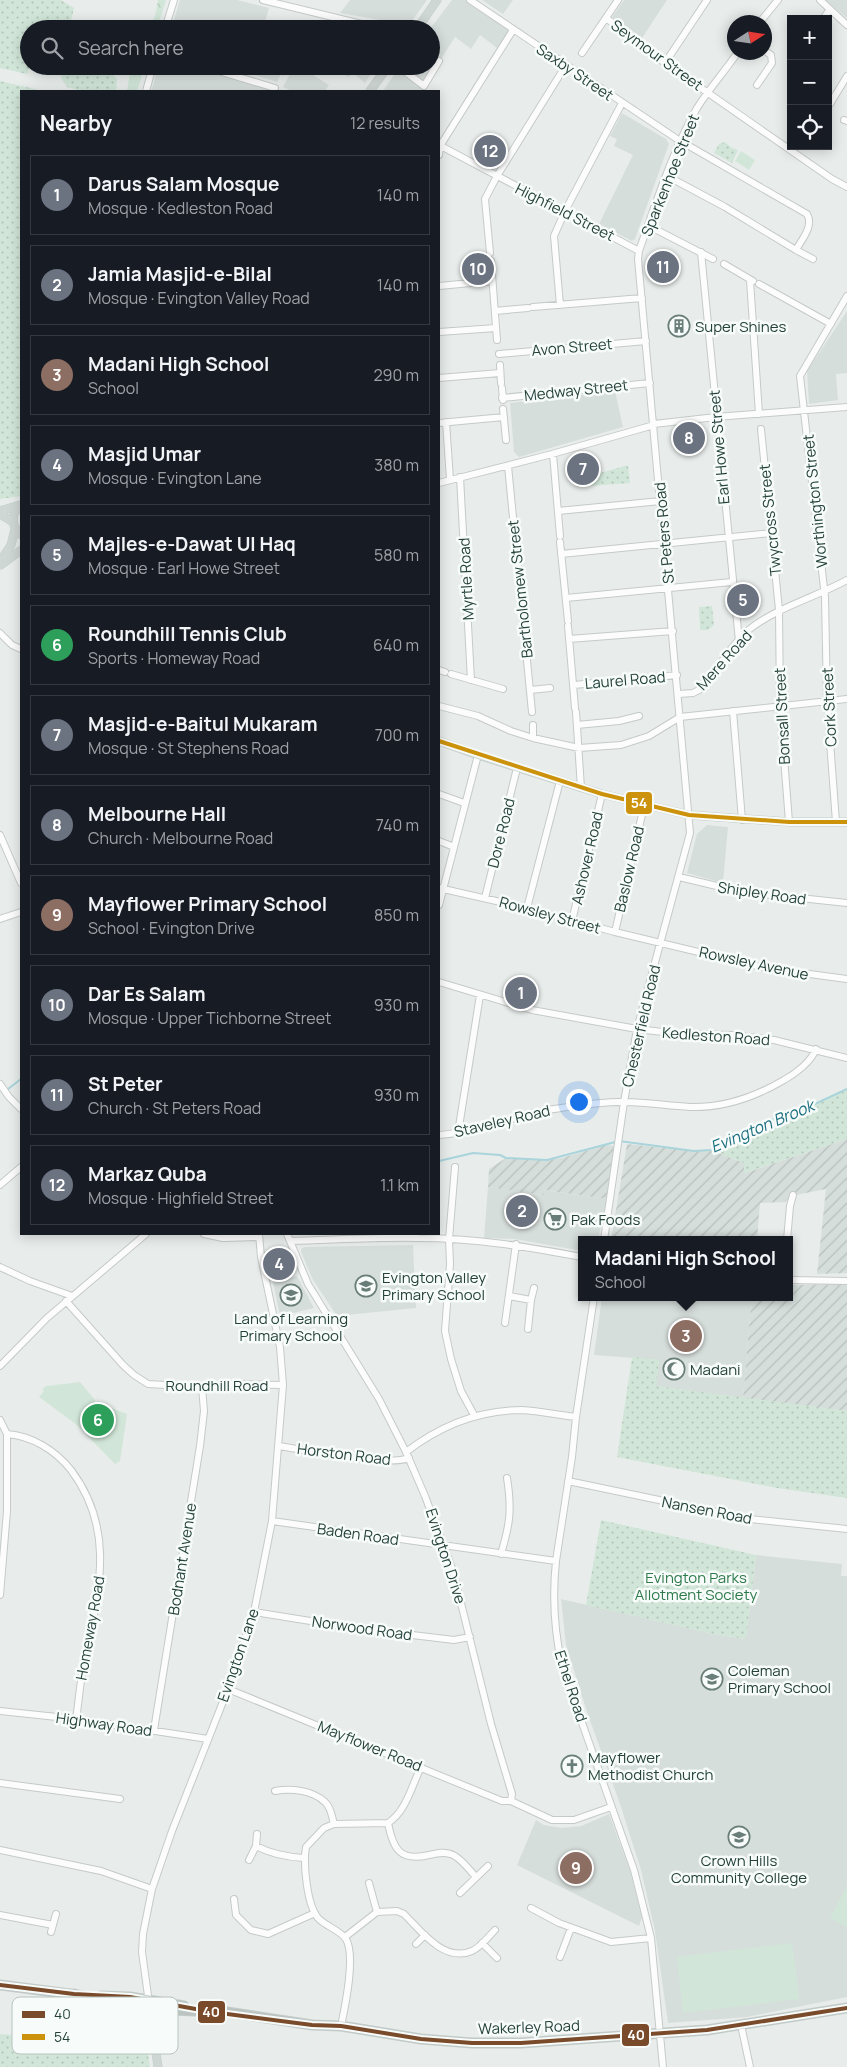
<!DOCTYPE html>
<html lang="en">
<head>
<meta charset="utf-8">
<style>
	body { margin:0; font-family:Manrope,sans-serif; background:#242831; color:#f1f3f6 }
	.controls { position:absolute; right:15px; top:15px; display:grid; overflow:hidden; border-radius:0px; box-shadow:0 2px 12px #0003 }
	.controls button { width:45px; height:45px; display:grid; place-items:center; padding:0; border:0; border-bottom:1px solid #363941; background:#171b24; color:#f1f3f6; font:25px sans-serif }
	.compass { position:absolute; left:727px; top:15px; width:45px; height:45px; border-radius:50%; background:#171b24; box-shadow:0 2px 12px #0003; rotate:78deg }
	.you { position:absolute; left:578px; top:1101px; width:18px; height:18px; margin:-12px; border:4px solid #fff; border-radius:50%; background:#1a73e8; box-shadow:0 0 0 8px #1a73e833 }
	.badge { display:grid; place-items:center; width:32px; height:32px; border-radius:50%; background:#8c9099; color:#fff; font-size:16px; font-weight:700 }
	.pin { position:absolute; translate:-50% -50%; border:2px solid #fff; box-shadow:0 1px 5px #0006 }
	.popup { position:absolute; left:578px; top:1236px; width:215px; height:65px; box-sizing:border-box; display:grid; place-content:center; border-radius:0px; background:#171b24; filter:drop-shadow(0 1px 4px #0005); font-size:16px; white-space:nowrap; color:#9ea1a6 }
	.popup b { font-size:19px; color:#f1f3f6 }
	.popup::after { content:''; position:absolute; left:50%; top:100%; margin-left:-10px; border:10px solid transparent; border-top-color:#171b24 }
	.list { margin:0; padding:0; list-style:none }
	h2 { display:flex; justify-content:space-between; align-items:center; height:65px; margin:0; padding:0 20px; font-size:21px }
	h2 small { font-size:16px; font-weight:400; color:#9ea1a6 }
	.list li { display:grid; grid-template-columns:32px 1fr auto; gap:15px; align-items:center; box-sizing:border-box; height:80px; margin:0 10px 10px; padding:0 10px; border:1px solid #363941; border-radius:0px }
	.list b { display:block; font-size:19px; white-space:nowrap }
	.list p { margin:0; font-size:16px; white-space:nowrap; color:#9ea1a6 }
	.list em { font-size:16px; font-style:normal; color:#9ea1a6 }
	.icon { flex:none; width:28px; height:28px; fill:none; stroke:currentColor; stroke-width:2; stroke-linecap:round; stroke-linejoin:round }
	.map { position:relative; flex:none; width:847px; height:2067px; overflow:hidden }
	.search { position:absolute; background:#171b24; box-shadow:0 2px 12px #0003; left:20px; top:20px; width:420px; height:55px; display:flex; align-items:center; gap:12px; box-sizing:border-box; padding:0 18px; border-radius:28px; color:#9ea1a6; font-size:19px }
	.panel { position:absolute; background:#171b24; box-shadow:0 2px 12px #0003; left:20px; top:90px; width:420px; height:1145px; border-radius:0px }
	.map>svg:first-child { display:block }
	.built { fill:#d6dedb }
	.industrial { fill:url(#industrial-furrows) }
	.green { fill:url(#green-dots) }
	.forest { fill:url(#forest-crowns) }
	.pitch { fill:#d1e6d8 }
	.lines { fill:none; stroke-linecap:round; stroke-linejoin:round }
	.stream { stroke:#a9d4db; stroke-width:2 }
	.minor-casing { stroke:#c5cac8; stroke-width:8 }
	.major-casing { stroke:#c3ccc9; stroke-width:9 }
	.highway-casing { stroke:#c3ccc9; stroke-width:11 }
	.minor { stroke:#fcfcfc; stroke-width:6 }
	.major { stroke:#cfd7d5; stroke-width:8 }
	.highway { stroke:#bcc4c2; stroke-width:9 }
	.bus-1-casing { stroke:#f7fbf9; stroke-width:8 }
	.bus-2-casing { stroke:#f7fbf9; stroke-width:8 }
	.bus-1 { stroke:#7a4b2a; stroke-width:4 }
	.bus-2 { stroke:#cd920c; stroke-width:4 }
	.labels { text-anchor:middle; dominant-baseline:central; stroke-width:5; stroke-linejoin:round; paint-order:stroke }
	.street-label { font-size:15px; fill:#24423a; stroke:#f7fbf9 }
	.poi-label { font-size:15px; fill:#24423a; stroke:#f7fbf9; text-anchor:start }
	.park-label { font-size:15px; fill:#2d7a4b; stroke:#f7fbf9 }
	.water-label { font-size:16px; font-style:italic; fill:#1c6f80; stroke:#f7fbf9 }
	.key { fill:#f7fbf9; stroke:#b8c4c0; stroke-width:1 }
	.key-label { font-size:14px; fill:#24423a }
	.line-badge { stroke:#f7fbf9; stroke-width:2 }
	.badge-label { font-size:14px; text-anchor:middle; font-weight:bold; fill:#fff }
</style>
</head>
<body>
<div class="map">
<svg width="847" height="2067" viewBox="0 0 847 2067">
	<defs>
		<pattern id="industrial-furrows" width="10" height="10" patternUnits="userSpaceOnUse" patternTransform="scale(1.25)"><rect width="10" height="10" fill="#d6dedb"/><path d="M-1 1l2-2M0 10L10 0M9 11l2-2" fill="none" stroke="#b8c0bd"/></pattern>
		<pattern id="green-dots" width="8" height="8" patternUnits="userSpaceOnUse" patternTransform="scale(1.25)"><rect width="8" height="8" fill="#d1e6d8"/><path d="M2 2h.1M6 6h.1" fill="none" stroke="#b3c6ba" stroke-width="1.8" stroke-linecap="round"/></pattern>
		<pattern id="forest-crowns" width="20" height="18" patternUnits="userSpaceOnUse" patternTransform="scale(1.25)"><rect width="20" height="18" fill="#d1e6d8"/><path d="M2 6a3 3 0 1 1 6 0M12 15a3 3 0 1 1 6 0" fill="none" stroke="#b3c6ba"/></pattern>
	</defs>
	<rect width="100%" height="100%" fill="#e8edeb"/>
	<path class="built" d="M180,0H237L269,8L263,29H171Z
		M350,0H427L409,25L340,13Z
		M452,0H465L509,31L497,48L480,35L471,49L455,37L424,86L425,91H383L400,66H431V29H430Z
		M482,0H513L503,14Z
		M624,0H667L642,38L612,17Z
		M825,0H847V18Z
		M159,66H189L274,91H151Z
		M244,66H285L277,82L242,71Z
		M294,66H299L329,85L325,91H292L283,87Z
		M334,66H376L365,83L352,72L349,77L333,70Z
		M622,113L666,139L669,144L635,239L632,241L599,224L633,155L614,146L617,139L610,136Z
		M847,311V373L836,374L838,400L809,404L807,371Z
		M615,391L623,427L519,457L514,452L510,403Z
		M707,825L728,827L723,883L687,873L697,834Z
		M488,1187L542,1195L543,1190L607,1199L598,1240H582V1251L515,1239L484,1238Z
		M413,1245L416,1308L337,1316L313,1280L301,1252V1249L305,1247Z
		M297,1276L314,1308L280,1316L273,1282Z
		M602,1297H751L750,1298L751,1304L743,1398L655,1386L659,1360L594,1355Z
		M756,1555L842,1564L841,1576H847V1997L747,2017L668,2023L655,1931L641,1870L620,1804L587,1712L566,1645L561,1599L714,1634L746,1639Z
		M609,1814L630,1871L642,1917L639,1926L517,1865L536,1820L544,1825L562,1828L581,1826Z"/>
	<path class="industrial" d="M847,1139V1273L817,1274L826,1189L791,1196L785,1202L760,1203L757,1240H611L627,1144L694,1151L711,1150L744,1163L745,1173Z
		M606,1145L615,1146L607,1199L544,1190L543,1195L488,1187L489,1169L506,1158L548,1160L562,1158Z
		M847,1284V1411L743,1398L751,1304L750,1298L790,1297V1285Z"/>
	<path class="green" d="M0,0H61L74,8L69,29H29L30,66L27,74L0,68Z
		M66,66C80,66 109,67 117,79L116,91H82L67,87L61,78L63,70Z
		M0,81L43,91H21V496L0,499Z
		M725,142L732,148L738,150L732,163L714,153L719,144Z
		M628,465L630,483L577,487L576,480Z
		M712,606L714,625L708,630H700L699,607Z
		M847,1089V1139L744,1173V1163L711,1150L735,1141L758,1124L800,1111Z
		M632,1357L659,1360L656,1386L847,1411V1498L777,1488L617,1457Z
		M601,1520L756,1555L746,1639L714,1634L586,1605Z
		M0,2034L147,2046L150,2067H0Z"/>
	<path class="forest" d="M158,0H166L157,29H149L155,16Z
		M131,66H145L137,91H127Z"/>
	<path class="pitch" d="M741,151L755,160L749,170L735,161Z
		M80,1382L95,1400L94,1406L104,1405L127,1414L120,1461L115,1464L77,1425L39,1397L44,1391L42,1389L46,1386Z
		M847,1886V1927L830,1918Z
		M792,1943L799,1999L683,2013L677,1957Z"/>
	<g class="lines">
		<path class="stream" d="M8,1089L21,1079
			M439,1161L473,1153L500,1155L506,1158L547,1160L619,1141L694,1151L711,1150L735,1141L758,1124L800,1111L847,1089"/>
		<g class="minor-casing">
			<path id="minor" d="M263,0L382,29
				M470,0L677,139L807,214C814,226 802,239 796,250L725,207L667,176
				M820,0L847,25
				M606,18L665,63L832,179L847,187
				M823,19L830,9
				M760,22L778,0
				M165,29L174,0
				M582,53L618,0
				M665,63L707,0
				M202,66L275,88
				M398,66L424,86L439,61
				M757,85L772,63L771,55L764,50
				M146,91L153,66
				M830,104L847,76
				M844,120L847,121
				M439,145L639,251
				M439,155L440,146L513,30
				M651,227L713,259
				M796,250L813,259
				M701,252L739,641
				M490,253L485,199L497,176L566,65
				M491,261L497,340
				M724,264L753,281
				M750,280L759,414
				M759,284L831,324
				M439,286L492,281
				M560,305L554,236L565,211L622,103
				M533,307L642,298
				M495,311L528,308
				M439,332L496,328
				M499,354L646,341
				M500,365L501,383
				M439,378L500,373
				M502,388L503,400
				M502,398L650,383
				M503,409L506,440
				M446,422L450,480
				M439,423L504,417
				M654,424L716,417L847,407
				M761,429L779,610L780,706L789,822
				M553,454L560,536
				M508,466L532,712
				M460,477L471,680
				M439,483L552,454L654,425
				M558,511L661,501
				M560,542L568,621
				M561,554L771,533
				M566,598L732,582
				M568,626L575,708
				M0,633L12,645L21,649
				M569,639L673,631
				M439,670L445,672
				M451,674L503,689
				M574,685L677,675
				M530,690L550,688
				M679,694L693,693L701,689C715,672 732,645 747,631C777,607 814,598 847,580
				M439,706L478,716L511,731L533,738L579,748L621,745L649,736L680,717L847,699
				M733,711L742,820
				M576,712L581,788
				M533,725V738
				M577,725L619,721L639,716
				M439,794L464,803
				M836,822L827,701L825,597L800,376L847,296
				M0,835L21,883
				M439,841L454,847
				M679,877L742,892L847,903
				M439,888L527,908L615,932L765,968L847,979
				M485,898L517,768
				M439,905L478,755
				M527,908L560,781
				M0,919L21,912
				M572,921L602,794
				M615,932L644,806
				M439,982L532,1010L637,1029L680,1034L732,1035L774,1040L847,1058
				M0,1084L9,1097L21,1109
				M458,1133L480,995
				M439,1135C481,1132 519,1113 561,1108C582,1105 604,1101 625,1102C647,1102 668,1106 690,1107C724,1108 755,1097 784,1080C795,1074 811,1062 816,1049
				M455,1167L449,1239L450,1264L445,1331L451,1359L461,1391L474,1415
				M0,1185L21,1167
				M204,1234L223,1238L259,1237
				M287,1234L308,1284L379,1399L406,1452L425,1496L453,1571L491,1724L512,1794L511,1801L552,1820H574L611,1807
				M604,1240L624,1102L637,1029L690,833L638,259L639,251C656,203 672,152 697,108C709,89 725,71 738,52
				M787,1240L790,1206L793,1195
				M290,1241C333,1240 376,1237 419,1238C475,1238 528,1247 582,1257
				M0,1267L30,1281L72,1296
				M790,1280L847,1281
				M509,1296L531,1300
				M594,1297L576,1417L572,1457L556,1561C552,1598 554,1630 562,1666L634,1870L651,1938L663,2067
				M66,1301L123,1365L134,1375L148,1384L202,1387L228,1384L283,1385
				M505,1323L516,1244
				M528,1329L531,1300L534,1288
				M0,1366L47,1318L146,1234
				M0,1420L7,1434V1511L0,1595
				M7,1434C32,1436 55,1450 71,1470C122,1538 93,1607 81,1681C79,1694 78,1707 76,1719
				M279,1446C306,1450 387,1467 409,1458
				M406,1452C441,1425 478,1410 522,1410C540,1411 558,1415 576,1417
				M568,1481L750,1519L847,1529
				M272,1521L556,1561
				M501,1554C510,1524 512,1509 507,1478
				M254,1612L354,1628L454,1640L470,1637
				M228,1689L502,1801H511
				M0,1711L76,1719L208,1739
				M154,1730L200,1446L204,1411L202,1387
				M0,1783L120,1799
				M275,1791C291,1788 312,1790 325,1802C331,1807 332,1817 334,1824
				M388,1823C393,1849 400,1862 429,1855C437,1853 446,1851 453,1855C462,1859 469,1870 476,1877
				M256,1846C271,1854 288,1857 304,1858
				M0,1850L101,1871L152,1889
				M249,1860L256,1846L257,1834
				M460,1893L488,1866
				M234,1899L236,1915L251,1930L268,1934L315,1913
				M531,1908L559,1923L611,1942L651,1938
				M377,1912L397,1911L404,1914C421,1931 444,1963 472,1951C481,1947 488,1937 495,1930
				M0,1915L53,1925
				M51,1932L56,1914
				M345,1937L377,1912L369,1883
				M482,1943L497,1958
				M416,1944L425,1935
				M560,1957L571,1928
				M149,2003L142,1952L143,1934L152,1889L172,1831L228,1689L254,1612L272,1521L283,1385L280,1347L261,1257L259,1234
				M741,2025L750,2067
				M341,2026C345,2007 356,1956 346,1939C340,1930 325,1926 318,1918C307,1905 303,1864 306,1847L324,1828L334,1824L388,1823C406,1812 412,1785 421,1767"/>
		</g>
		<g class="major-casing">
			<path id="major" d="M417,29L437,0
				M370,91L388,66
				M21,505C10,514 11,526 21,535
				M0,511L20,505
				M0,514L13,522
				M0,562L11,545L15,529
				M1,565L21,550
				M439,741L478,755L602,794L689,815L789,822H847
				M150,2009L158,2067"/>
		</g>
		<g class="highway-casing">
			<path id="highway" d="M0,1985L78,1995
				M74,1994L129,2006L166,2010L227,2012L312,2025L341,2026L421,2039L472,2043H521L707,2030L847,2008
				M101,1996L130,1997L184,2006"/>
		</g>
		<use href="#minor" class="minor"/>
		<use href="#major" class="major"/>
		<use href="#highway" class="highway"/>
		<g class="bus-1-casing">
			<path id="bus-1" d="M0,1985L74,1994L130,1997L212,2012L312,2025L341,2026L421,2039L472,2043H521L707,2030L847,2008"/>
		</g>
		<g class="bus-2-casing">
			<path id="bus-2" d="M439,741L602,794L689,815L789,822H847"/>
		</g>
		<use href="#bus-1" class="bus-1"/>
		<use href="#bus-2" class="bus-2"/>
	</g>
	<defs>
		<g id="building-ring" transform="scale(1.125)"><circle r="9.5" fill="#f7fbf9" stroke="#697e78" stroke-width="1.5"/><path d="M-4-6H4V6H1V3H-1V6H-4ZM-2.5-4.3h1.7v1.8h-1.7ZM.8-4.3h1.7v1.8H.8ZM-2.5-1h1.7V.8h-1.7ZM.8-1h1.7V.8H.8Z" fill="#697e78"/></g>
		<g id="supermarket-ring" transform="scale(1.125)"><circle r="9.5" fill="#f7fbf9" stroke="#697e78" stroke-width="1.5"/><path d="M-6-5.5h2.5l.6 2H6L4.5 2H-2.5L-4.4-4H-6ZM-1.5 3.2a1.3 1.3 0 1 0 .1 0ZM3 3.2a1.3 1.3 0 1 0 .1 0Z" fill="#697e78"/></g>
		<g id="school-ring" transform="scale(1.125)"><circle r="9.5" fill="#f7fbf9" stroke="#697e78" stroke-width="1.5"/><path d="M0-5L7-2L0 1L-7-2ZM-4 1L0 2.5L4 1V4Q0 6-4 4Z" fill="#697e78"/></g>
		<g id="mosque-ring" transform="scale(1.125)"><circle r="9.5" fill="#f7fbf9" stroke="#697e78" stroke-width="1.5"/><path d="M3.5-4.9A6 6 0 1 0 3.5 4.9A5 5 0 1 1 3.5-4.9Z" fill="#697e78"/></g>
		<g id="church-ring" transform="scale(1.125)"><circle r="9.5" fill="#f7fbf9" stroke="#697e78" stroke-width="1.5"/><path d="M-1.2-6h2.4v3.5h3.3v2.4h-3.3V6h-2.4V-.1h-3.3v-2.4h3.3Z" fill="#697e78"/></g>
	</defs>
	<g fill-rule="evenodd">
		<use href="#building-ring" x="679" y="326"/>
		<use href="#supermarket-ring" x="555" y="1219"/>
		<use href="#school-ring" x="366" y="1286"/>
		<use href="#school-ring" x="291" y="1295"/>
		<use href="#mosque-ring" x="674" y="1369"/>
		<use href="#school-ring" x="712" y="1679"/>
		<use href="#church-ring" x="572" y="1766"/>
		<use href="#school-ring" x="739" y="1837"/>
	</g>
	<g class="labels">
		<g class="street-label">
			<text transform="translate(657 55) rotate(36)">Seymour Street</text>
			<text transform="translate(575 72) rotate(34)">Saxby Street</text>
			<text transform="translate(670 175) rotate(-68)">Sparkenhoe Street</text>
			<text transform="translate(565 212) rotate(27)">Highfield Street</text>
			<text transform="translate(572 347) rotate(-5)">Avon Street</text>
			<text transform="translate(576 390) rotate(-6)">Medway Street</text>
			<text transform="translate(719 447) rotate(-95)">Earl Howe Street</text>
			<text transform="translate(815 501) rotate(-96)">Worthington Street</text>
			<text transform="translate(770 520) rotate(-96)">Twycross Street</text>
			<text transform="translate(664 533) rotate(-95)">St Peters Road</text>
			<text transform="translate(466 579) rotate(-93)">Myrtle Road</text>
			<text transform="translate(520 589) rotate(-96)">Bartholomew Street</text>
			<text transform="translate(724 660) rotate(-48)">Mere Road</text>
			<text transform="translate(625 680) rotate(-5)">Laurel Road</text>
			<text transform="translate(829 707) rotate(-93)">Cork Street</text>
			<text transform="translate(782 716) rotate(-93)">Bonsall Street</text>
			<text transform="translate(501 833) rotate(-76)">Dore Road</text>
			<text transform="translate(587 858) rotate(-77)">Ashover Road</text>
			<text transform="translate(629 869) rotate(-77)">Baslow Road</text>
			<text transform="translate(762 893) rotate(8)">Shipley Road</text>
			<text transform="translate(550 915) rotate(15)">Rowsley Street</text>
			<text transform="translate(754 963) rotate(12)">Rowsley Avenue</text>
			<text transform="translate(641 1026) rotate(-77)">Chesterfield Road</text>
			<text transform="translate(716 1036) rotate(4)">Kedleston Road</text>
			<text transform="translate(502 1121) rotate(-13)">Staveley Road</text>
			<text x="217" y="1385">Roundhill Road</text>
			<text transform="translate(344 1454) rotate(7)">Horston Road</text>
			<text transform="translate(707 1510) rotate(11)">Nansen Road</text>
			<text transform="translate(358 1534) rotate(8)">Baden Road</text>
			<text transform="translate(446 1556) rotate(72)">Evington Drive</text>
			<text transform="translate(182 1559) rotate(-81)">Bodnant Avenue</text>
			<text transform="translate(90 1628) rotate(-80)">Homeway Road</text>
			<text transform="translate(362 1628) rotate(8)">Norwood Road</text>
			<text transform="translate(238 1655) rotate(-71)">Evington Lane</text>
			<text transform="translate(571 1686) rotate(72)">Ethel Road</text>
			<text transform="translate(104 1724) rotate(8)">Highway Road</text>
			<text transform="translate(370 1746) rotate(22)">Mayflower Road</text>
			<text transform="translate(529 2027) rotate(-2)">Wakerley Road</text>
		</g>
		<g class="poi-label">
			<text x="695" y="326">Super Shines</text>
			<text x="571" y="1219">Pak Foods</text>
			<text x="382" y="1277">Evington Valley<tspan x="382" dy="17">Primary School</tspan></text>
			<text x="291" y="1318" text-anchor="middle">Land of Learning<tspan x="291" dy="17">Primary School</tspan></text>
			<text x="690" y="1369">Madani</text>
			<text x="728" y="1670">Coleman<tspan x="728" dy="17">Primary School</tspan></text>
			<text x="588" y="1757">Mayflower<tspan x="588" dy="17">Methodist Church</tspan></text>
			<text x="739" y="1860" text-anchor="middle">Crown Hills<tspan x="739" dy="17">Community College</tspan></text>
		</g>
		<g class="park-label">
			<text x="696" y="1577">Evington Parks<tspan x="696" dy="17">Allotment Society</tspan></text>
		</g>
		<g class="water-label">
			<text transform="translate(762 1126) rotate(-23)">Evington Brook</text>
		</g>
	</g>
	<rect x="12" y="1997" width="166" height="57" rx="8" class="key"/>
	<rect x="22" y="2011" width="23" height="7" fill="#7a4b2a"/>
	<rect x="22" y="2034" width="23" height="6" fill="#cd920c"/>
	<g class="key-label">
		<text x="54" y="2019">40</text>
		<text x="54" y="2042">54</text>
	</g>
	<g class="line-badge">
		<rect x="625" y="791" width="28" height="24" rx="5" fill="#cd920c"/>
		<rect x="197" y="2000" width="29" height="24" rx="5" fill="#7a4b2a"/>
		<rect x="621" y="2023" width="29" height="24" rx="5" fill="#7a4b2a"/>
	</g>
	<g class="badge-label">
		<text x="639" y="808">54</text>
		<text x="211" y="2017">40</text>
		<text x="636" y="2040">40</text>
	</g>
</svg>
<div class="controls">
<button>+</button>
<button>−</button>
<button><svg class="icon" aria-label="locate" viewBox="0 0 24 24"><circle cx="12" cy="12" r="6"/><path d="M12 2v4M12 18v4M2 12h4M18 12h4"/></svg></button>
</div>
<svg class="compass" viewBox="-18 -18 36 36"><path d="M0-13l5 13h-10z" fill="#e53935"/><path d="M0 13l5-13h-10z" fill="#9ea1a6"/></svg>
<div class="you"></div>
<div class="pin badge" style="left:521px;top:993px;background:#6b7280">1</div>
<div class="pin badge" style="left:522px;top:1211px;background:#6b7280">2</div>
<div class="pin badge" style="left:686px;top:1336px;background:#8d6e63">3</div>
<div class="popup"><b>Madani High School</b>School</div>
<div class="pin badge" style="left:279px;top:1264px;background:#6b7280">4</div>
<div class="pin badge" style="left:743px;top:600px;background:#6b7280">5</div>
<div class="pin badge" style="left:98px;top:1420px;background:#2e9e5b">6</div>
<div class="pin badge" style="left:583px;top:469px;background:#6b7280">7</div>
<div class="pin badge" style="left:689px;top:438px;background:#6b7280">8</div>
<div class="pin badge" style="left:576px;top:1868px;background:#8d6e63">9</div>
<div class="pin badge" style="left:478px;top:269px;background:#6b7280">10</div>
<div class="pin badge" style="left:663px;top:267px;background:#6b7280">11</div>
<div class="pin badge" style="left:490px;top:151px;background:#6b7280">12</div>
<div class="search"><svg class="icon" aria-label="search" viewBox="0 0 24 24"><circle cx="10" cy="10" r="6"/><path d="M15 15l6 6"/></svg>Search here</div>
<section class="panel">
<h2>Nearby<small>12 results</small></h2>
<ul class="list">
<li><span class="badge" style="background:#6b7280">1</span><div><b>Darus Salam Mosque</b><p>Mosque · Kedleston Road</p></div><em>140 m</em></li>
<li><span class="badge" style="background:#6b7280">2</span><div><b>Jamia Masjid-e-Bilal</b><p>Mosque · Evington Valley Road</p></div><em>140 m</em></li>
<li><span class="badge" style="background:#8d6e63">3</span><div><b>Madani High School</b><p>School</p></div><em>290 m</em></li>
<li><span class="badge" style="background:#6b7280">4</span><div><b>Masjid Umar</b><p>Mosque · Evington Lane</p></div><em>380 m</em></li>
<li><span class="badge" style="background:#6b7280">5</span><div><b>Majles-e-Dawat Ul Haq</b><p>Mosque · Earl Howe Street</p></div><em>580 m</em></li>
<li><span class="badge" style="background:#2e9e5b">6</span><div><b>Roundhill Tennis Club</b><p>Sports · Homeway Road</p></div><em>640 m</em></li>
<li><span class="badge" style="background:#6b7280">7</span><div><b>Masjid-e-Baitul Mukaram</b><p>Mosque · St Stephens Road</p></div><em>700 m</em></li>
<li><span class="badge" style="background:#6b7280">8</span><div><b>Melbourne Hall</b><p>Church · Melbourne Road</p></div><em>740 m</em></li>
<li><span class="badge" style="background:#8d6e63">9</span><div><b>Mayflower Primary School</b><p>School · Evington Drive</p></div><em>850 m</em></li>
<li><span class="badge" style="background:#6b7280">10</span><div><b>Dar Es Salam</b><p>Mosque · Upper Tichborne Street</p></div><em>930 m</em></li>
<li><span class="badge" style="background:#6b7280">11</span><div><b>St Peter</b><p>Church · St Peters Road</p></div><em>930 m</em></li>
<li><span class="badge" style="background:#6b7280">12</span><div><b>Markaz Quba</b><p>Mosque · Highfield Street</p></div><em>1.1 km</em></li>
</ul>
</section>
</div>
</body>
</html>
